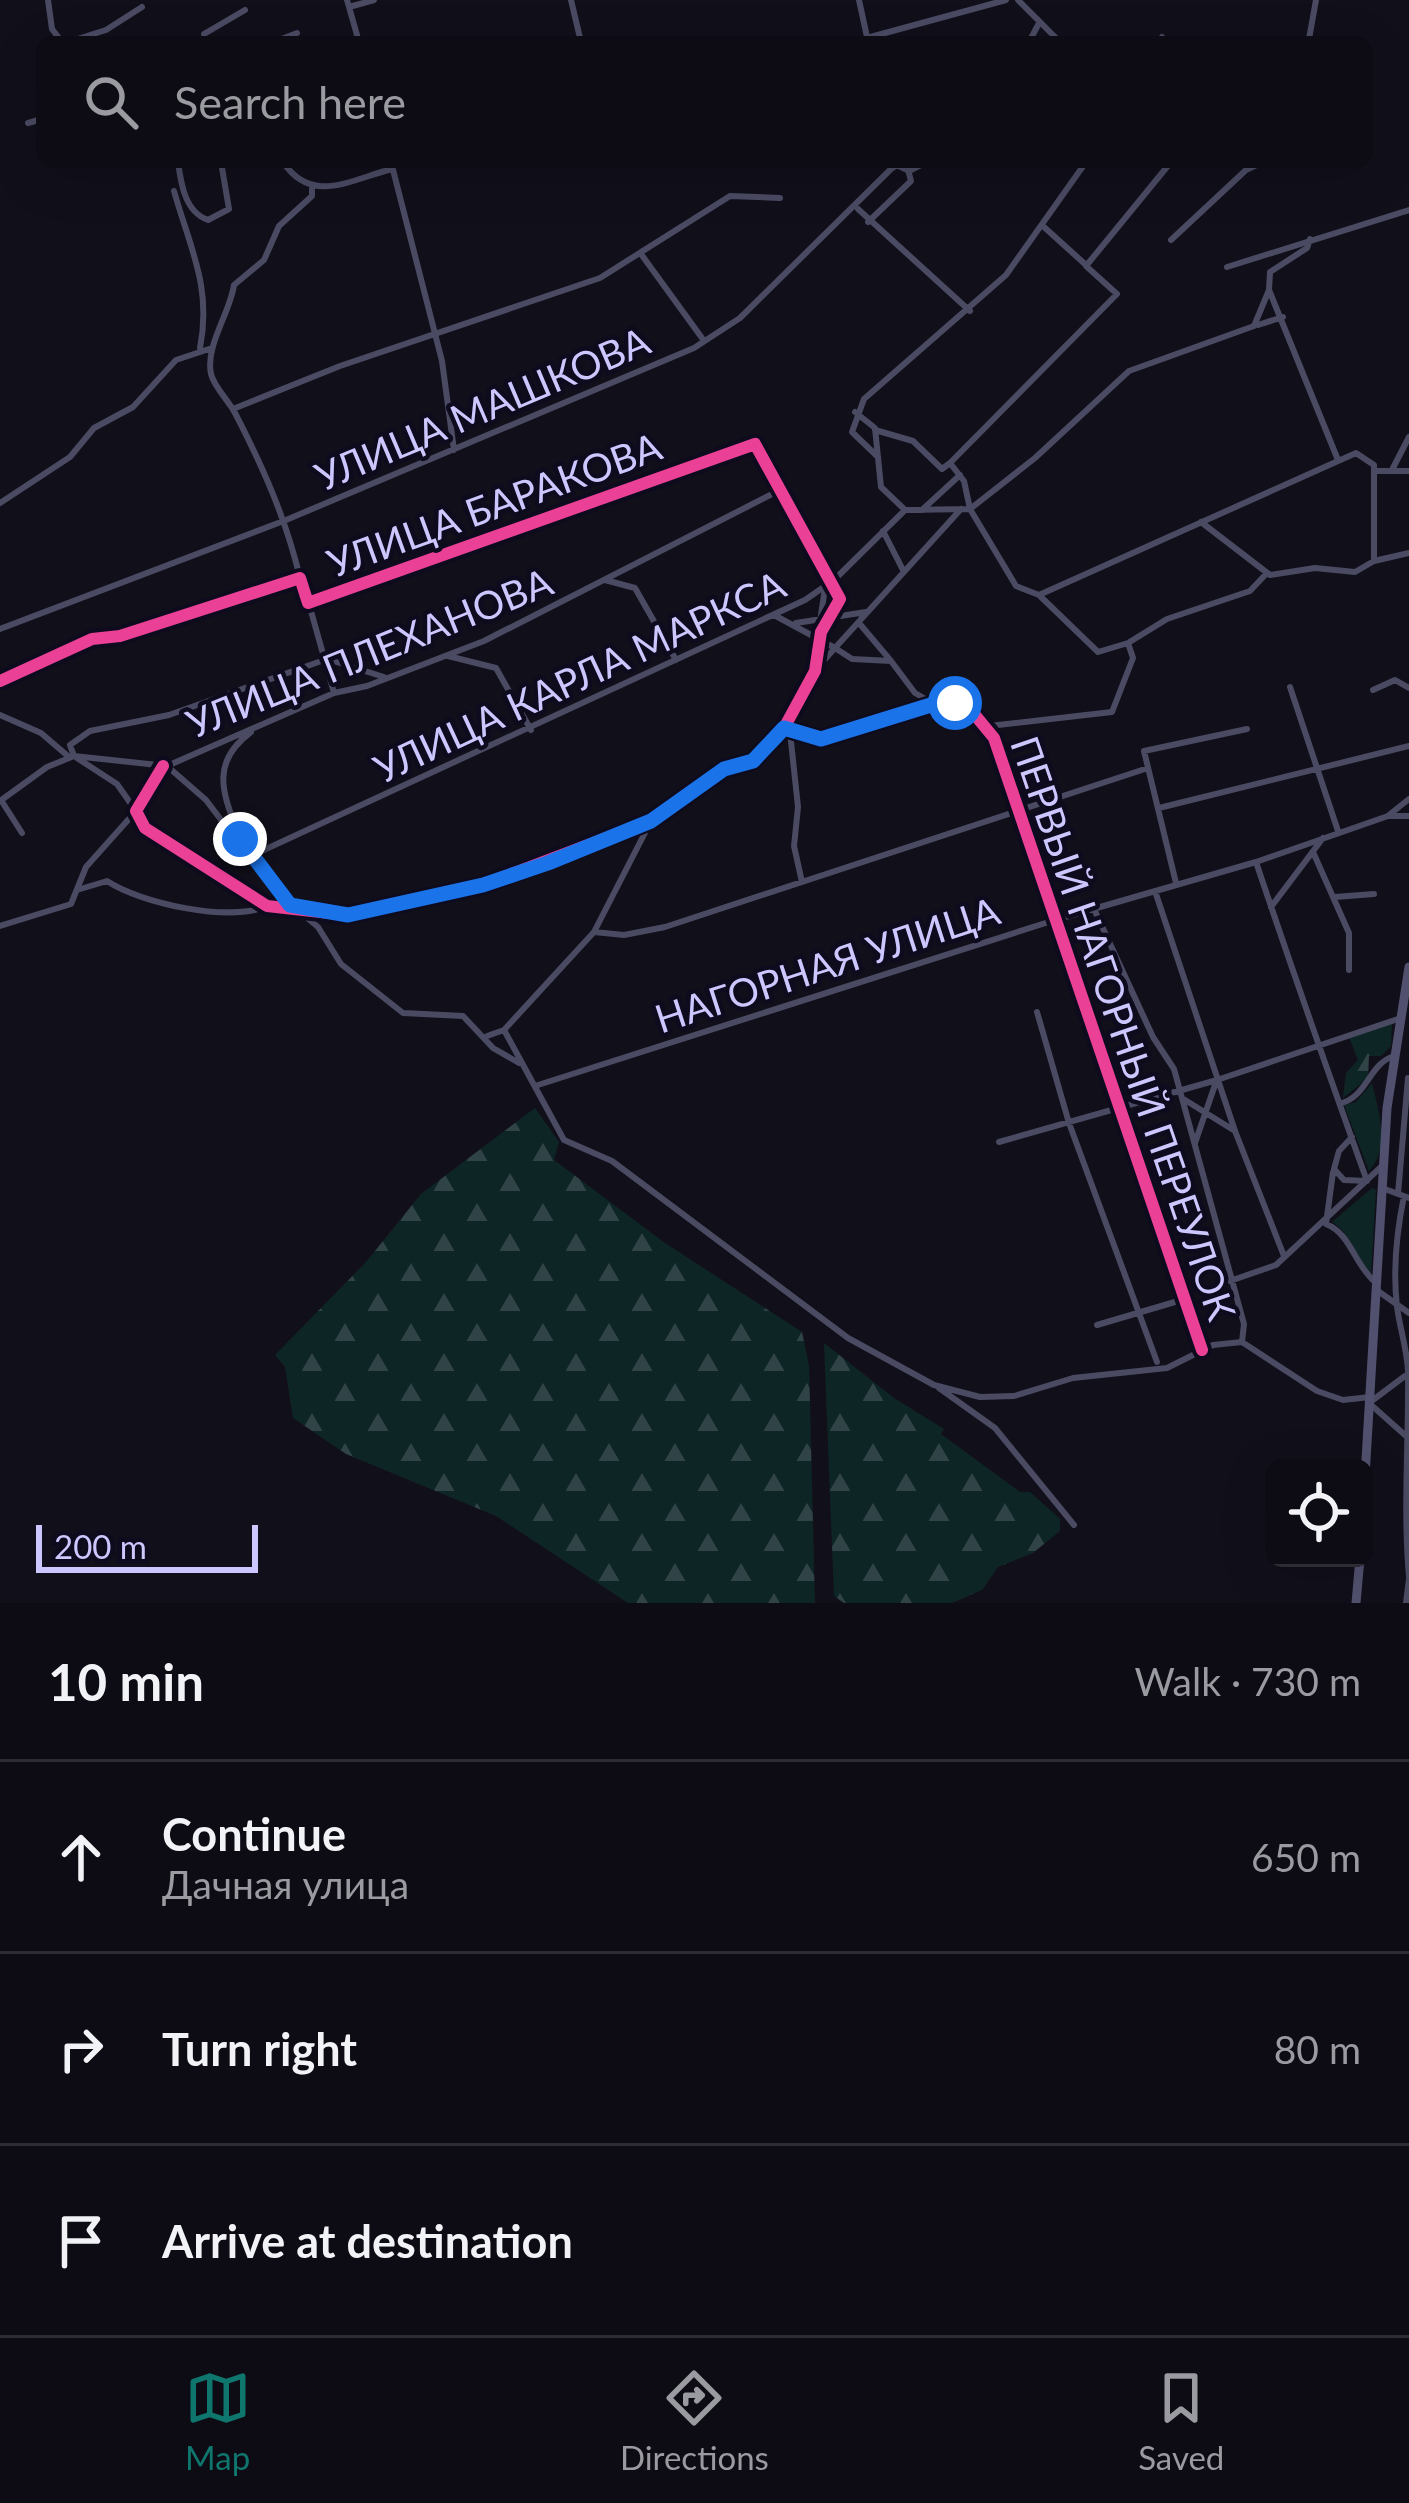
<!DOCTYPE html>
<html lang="en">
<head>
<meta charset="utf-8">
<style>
	body { margin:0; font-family:Lato,sans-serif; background:#16141d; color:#f1f3f6 }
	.controls { position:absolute; right:36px; bottom:36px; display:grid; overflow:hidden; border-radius:18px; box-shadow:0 12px 48px #0002 }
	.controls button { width:108px; height:108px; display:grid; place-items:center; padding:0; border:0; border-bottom:3px solid #2d2b34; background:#0d0b14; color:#f1f3f6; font:60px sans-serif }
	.scale { position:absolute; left:36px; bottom:30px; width:222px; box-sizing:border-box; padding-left:12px; border:6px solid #cdc7ff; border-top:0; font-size:33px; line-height:42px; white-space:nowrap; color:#cdc7ff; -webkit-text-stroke:9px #0e0b1e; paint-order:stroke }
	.stop { position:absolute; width:36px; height:36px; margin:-27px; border:9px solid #1a73e8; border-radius:50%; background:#fff }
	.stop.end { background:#1a73e8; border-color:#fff; box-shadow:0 3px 12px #0008 }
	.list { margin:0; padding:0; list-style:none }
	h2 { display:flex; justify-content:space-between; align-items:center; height:156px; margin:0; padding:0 48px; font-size:51px }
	h2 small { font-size:39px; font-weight:400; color:#9a9ba0 }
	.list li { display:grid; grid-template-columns:78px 1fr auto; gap:36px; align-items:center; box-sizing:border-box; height:192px; padding:0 48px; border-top:3px solid #2d2b34 }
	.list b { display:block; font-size:45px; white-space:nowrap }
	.list p { margin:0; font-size:39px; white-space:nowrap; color:#9a9ba0 }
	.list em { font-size:39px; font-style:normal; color:#9a9ba0 }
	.icon { flex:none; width:66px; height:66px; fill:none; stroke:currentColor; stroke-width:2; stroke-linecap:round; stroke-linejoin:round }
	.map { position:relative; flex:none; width:1409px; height:1603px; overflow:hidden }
	.search { position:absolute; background:#0d0b14; box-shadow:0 12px 48px #0002; left:36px; right:36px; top:36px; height:132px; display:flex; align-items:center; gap:30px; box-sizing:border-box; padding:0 42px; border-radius:18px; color:#9a9ba0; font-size:45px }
	.sheet { height:732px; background:#0d0b14 }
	nav { display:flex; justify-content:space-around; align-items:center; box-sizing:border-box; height:168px; border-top:3px solid #2d2b34; background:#0d0b14; font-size:33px; color:#9a9ba0 }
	nav a { display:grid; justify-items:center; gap:6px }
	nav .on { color:#0f766e }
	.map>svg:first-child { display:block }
	.green { fill:#0e2525 }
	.forest { fill:url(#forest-firs) }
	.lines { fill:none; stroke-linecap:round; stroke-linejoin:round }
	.street { stroke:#4a4a63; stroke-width:6 }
	.secondary { stroke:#51506e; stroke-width:9 }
	.cycleway-casing { stroke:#0e0b1e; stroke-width:20 }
	.cycleway { stroke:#ea4096; stroke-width:12 }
	.route { stroke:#1a73e8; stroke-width:15 }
	.labels { text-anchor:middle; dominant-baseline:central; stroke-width:9; stroke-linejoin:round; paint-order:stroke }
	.street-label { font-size:39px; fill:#cdc7ff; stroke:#0e0b1e }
</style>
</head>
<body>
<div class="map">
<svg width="1409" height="1603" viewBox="0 0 1409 1603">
	<defs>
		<pattern id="forest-firs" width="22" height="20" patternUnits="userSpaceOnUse" patternTransform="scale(3)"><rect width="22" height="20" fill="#0e2525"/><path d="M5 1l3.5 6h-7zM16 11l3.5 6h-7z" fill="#304346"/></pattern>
	</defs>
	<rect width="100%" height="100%" fill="#110f1a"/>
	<path class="green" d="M1372,1083C1378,1109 1391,1147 1369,1171L1344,1105L1356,1102Z
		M1372,1188L1376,1190L1371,1275C1356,1258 1351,1233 1332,1222Z"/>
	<path class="forest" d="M1392,1023L1391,1046L1381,1056H1369L1368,1078L1343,1098L1346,1073L1358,1060L1349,1037Z
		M535,1108L559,1142L554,1160L665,1243L802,1332L809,1365L815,1603H628L496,1516L346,1454L293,1418L285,1367L275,1355L366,1262L421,1194Z
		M824,1343L894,1398L944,1429L941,1434L1020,1492H1030L1060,1519V1531L1033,1553L998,1567L982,1590L952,1603H844L834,1596Z"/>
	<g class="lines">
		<path class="street" d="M48,0L52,29L62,42
			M347,0L359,42
			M571,0L581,42
			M859,0L867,37
			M1018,0L1060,42
			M349,7L374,0
			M68,42L106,30L142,7
			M207,42L204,34L245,10
			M274,42L297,33
			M852,42L1006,0
			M1029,42L1038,25
			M1159,42L1162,37
			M1294,42L1309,39L1316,0
			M28,123L42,119
			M178,162C181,184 185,212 208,220L229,209L221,162
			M283,162C312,205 349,180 392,169
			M391,162L442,361L454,450
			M1171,162L1086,266L1117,294L950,463L964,481L970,509L1035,458L1129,371L1254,326L1269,290L1338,460
			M174,191C190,248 212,287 200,348
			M858,209L970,311
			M868,222L911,181L906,162
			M1044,227L1086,265
			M1171,240L1246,170L1263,162
			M641,254L702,338
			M1227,267L1409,210
			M1269,290L1270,272L1307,248L1310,239
			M1258,325L1283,317
			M233,409L340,366L600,278L730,196L780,198
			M855,412L875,428L881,487L904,509
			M875,430L913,441L942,469L950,463
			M878,457L852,432L864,399L1006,275L1086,162
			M1393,468L1409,437
			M1377,471H1409
			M0,503L70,457L94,428L133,407L176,360L212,348
			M905,510L970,509L1016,586L1039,595L1356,453L1374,465V561
			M922,510L960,475
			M1201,522L1270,575L1315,568L1355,572L1374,561L1409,553
			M883,531L903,570
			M300,578C286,519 263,467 235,413C229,401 214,387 211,374C205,346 230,313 234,285L264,260L279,226L312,196V189
			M605,580L635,588L676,660
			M309,604L334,693
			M774,615L835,648L817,668
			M820,622L825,588
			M796,623L866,612
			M859,623L891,661
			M0,629L286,520L694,348L740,318L891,169L897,165L909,171L927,162
			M1128,643L1167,619L1250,591L1266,574
			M448,656L496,668L531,730
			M0,681L92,639L120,636L300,578L308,603L755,444L840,599L821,632L815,671L784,728
			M1290,687L1338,831
			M1373,690L1395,680L1409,688
			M934,704L915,693L891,661L852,659L835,648L961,509
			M0,715L41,733L69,757
			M989,726L1112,712L1133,658L1128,643L1098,652L1039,595
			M790,732L798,807L794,846L802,882
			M74,756L70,745L90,731L169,715L327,659L384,677
			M163,766L136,811L145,828L267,906L348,915L483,885L651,821L724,769L753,761L784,728L821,739L934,704L970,709L994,738L1202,1350
			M167,766L334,693L367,686L484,641L782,489
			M1,800L22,833
			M0,801L47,767L74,756L167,766L206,800L275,891L318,927L341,964L403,1013L463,1016L493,1048L519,1063
			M1159,808L1409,746
			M1389,815L1409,799
			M237,830C221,790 212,761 251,732
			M1313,852L1349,933V970
			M253,855L805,600L834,580L905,510
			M1256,862C1292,969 1329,1075 1367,1181L1344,1180L1334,1169L1339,1151L1352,1137
			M1176,883L1144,751L1247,729
			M77,890L107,881C140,903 229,923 267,906
			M1155,891L1235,1131L1284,1256
			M1335,897L1374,894
			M1271,907L1323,838
			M1094,909L1153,1037L1174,1069L1244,1324L1242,1342
			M0,926L71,904L86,867L136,811L117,784L77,758
			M594,932L624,935L665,927L1148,768
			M1037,1012L1069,1123L1157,1362
			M504,1030L564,1140L612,1161L848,1338L934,1385L980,1397L1014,1396L1073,1378L1167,1368L1213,1345L1242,1342L1317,1391L1343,1400L1370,1397
			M487,1036L504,1030L594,932L651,821
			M538,1085L1055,920L1256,862L1388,816H1409
			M1185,1100L1235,1131
			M1342,1103C1368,1095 1369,1064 1394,1056
			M999,1142L1217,1080L1401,1018
			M1195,1143L1216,1082
			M1333,1172L1326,1224C1351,1234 1354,1264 1375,1282
			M1382,1188L1409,1198
			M1398,1194L1408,1078
			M1404,1196C1397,1230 1393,1272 1397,1307C1400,1329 1407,1349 1408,1371C1409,1440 1403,1508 1409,1577
			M1230,1281L1276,1265L1382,1166
			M1378,1291L1409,1313
			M1097,1325L1185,1299
			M939,1388L995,1428L1074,1525
			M1406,1436L1369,1403L1409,1373
			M1406,1603L1409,1579"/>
		<path class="secondary" d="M1364,1493L1387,1108L1409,967
			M1356,1603L1360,1558"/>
		<g class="cycleway-casing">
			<path id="cycleway" d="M0,681L92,639L120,636L300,578L308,603L755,444L840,599L821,632L815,671L784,728
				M163,766L136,811L145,828L267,906L348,915L483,885L651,821L724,769L753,761L784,728L821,739L934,704L970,709L994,738L1202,1350"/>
		</g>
		<use href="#cycleway" class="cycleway"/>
	</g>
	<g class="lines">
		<path class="route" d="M240,839L290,905L348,915L483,885L548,863L651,821L724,769L753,761L784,728L821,739L934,704L955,703"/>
	</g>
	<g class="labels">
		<g class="street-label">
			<text transform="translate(482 408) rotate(-23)">УЛИЦА МАШКОВА</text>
			<text transform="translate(494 504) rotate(-20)">УЛИЦА БАРАКОВА</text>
			<text transform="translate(369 652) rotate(-22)">УЛИЦА ПЛЕХАНОВА</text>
			<text transform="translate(579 676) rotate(-25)">УЛИЦА КАРЛА МАРКСА</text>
			<text transform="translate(827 964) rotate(-18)">НАГОРНАЯ УЛИЦА</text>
			<text transform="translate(1124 1028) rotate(71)">ПЕРВЫЙ НАГОРНЫЙ ПЕРЕУЛОК</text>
		</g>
	</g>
</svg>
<div class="controls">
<button><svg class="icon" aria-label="locate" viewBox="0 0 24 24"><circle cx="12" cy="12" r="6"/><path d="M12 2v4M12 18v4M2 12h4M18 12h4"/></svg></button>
</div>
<div class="scale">200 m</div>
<div class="stop" style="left:955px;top:703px"></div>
<div class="stop end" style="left:240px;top:839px"></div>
<div class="search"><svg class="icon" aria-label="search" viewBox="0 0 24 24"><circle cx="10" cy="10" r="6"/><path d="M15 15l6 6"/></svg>Search here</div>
</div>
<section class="sheet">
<h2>10 min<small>Walk · 730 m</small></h2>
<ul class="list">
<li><svg class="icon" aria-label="ahead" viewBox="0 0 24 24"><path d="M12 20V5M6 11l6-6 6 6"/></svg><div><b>Continue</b><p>Дачная улица</p></div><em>650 m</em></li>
<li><svg class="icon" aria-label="right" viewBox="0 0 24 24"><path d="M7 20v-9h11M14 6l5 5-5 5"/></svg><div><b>Turn right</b></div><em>80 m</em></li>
<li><svg class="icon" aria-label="arrive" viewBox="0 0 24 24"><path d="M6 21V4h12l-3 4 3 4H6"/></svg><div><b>Arrive at destination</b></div></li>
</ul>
</section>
<nav>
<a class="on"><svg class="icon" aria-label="map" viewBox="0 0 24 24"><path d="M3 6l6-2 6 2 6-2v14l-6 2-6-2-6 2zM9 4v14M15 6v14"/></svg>Map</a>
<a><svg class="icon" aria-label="directions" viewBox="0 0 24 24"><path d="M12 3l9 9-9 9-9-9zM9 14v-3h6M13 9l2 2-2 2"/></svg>Directions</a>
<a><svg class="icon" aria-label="saved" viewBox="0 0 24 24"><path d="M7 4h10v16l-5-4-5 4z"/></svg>Saved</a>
</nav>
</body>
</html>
